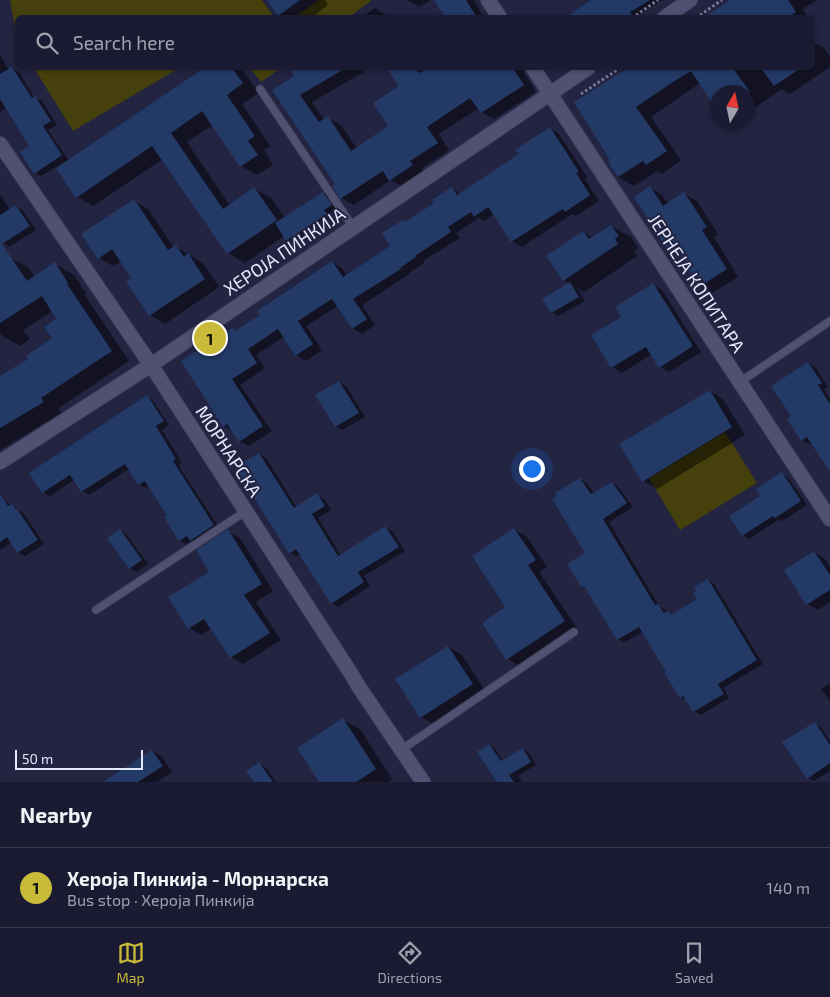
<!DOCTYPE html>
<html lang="en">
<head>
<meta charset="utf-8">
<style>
	body { margin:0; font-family:"Exo 2",sans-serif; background:#23233a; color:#f1f3f6 }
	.compass { position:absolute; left:710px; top:85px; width:45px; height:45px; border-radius:50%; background:#1a1a32; box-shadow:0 1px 4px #0004; rotate:9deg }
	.scale { position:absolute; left:15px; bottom:12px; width:128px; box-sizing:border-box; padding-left:5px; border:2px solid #e5e7fc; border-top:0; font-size:14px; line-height:18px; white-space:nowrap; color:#e5e7fc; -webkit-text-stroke:4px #232342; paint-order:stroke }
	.you { position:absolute; left:531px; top:468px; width:18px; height:18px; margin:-12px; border:4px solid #fff; border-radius:50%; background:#1a73e8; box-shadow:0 0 0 8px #1a73e833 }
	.badge { display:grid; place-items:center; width:32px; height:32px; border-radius:50%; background:#c9ba3a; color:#111; font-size:16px; font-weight:700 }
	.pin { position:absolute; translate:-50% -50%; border:2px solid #fff; box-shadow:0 1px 5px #0006 }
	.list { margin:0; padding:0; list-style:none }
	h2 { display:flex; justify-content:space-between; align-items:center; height:65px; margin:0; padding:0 20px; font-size:21px }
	h2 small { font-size:16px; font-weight:400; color:#9fa1ac }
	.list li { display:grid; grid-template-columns:32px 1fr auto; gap:15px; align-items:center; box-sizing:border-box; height:80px; padding:0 20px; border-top:1px solid #38384d }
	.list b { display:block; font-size:19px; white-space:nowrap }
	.list p { margin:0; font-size:16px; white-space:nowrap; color:#9fa1ac }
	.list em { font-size:16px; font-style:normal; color:#9fa1ac }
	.icon { flex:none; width:28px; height:28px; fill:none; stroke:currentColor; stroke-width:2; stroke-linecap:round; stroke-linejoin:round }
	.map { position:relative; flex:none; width:830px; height:782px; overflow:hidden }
	.search { position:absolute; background:#1a1a32; box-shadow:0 1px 4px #0004; left:15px; right:15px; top:15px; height:55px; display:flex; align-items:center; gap:12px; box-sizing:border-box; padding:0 18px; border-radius:8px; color:#9fa1ac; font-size:19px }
	.sheet { height:145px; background:#1a1a32 }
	nav { display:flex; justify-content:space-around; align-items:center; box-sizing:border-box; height:70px; border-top:1px solid #38384d; background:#1a1a32; font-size:14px; color:#9fa1ac }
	nav a { display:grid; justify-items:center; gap:2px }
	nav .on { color:#c9ba3a }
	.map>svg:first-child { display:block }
	.green { fill:#46400d }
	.shadow { fill:#0007 }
	.building { fill:#233966 }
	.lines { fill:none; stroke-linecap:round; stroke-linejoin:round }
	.service-casing { stroke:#41405a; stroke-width:9 }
	.minor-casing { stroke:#41405a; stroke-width:16 }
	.tertiary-casing { stroke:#41405a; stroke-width:16 }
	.path { stroke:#767791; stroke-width:3; stroke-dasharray:2.5 2.5; stroke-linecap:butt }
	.service { stroke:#505073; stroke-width:7 }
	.minor { stroke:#505073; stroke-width:14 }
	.tertiary { stroke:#505073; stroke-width:14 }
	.labels { text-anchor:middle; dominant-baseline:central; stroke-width:4; stroke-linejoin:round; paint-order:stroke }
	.street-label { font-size:18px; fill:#e5e7fc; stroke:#232342 }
</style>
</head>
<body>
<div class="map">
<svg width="830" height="782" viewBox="0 0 830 782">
	<rect width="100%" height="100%" fill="#232342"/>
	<path class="green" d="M10,0H262L274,17L18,18L17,39Z
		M319,0H372L349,17H295Z
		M34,68H179L73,131Z
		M250,68H281L261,82Z
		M725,432L757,483L680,530L649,478Z"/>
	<path class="shadow" d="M269,0H325L328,5L311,18H284L279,15Z
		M407,0H431L419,7Z
		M435,0H474L484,18H446Z
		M594,0H662L635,18H573Z
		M732,0H817L803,9L808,18H705Z
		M375,8L387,16L389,18H361Z
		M52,15L57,18H47Z
		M812,42L824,48L830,57V67L790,94L782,89L748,112V92H718L700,83L651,117L681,160L662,174L657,171L634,186L618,177L612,162L575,102L629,68H812Z
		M0,55L9,70L12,68L19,72L34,97L42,101L57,125L48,130L69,161L206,68H241L259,93L242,104L270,146L264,150L273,165L257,175L241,166L213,125L187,142L230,206L255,189L271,198L285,218L323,193L330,197L337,209L330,214L333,218L293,244L287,240L284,236L245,263L228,253L163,159L93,206L77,197L56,167L41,176L35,173L31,146L7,108L0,112Z
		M290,68H361L364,72L312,102L324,120L328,118L341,125L357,149L390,127L401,86L389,68H422L425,71L430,68H521L536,92L494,119L481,112L479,108L439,134L449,150L422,168L425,173L403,187L391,180L354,205L341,198L336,185L273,91L295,76Z
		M550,128L559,134L587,177L585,179L599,201L576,216L572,214L522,247L512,241L494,214L484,221L479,218L456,233L460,238L423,261L424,263L409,273V274L362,305L375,325L362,334L352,328L338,306L306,326L322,350L306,361L296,355L284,337L256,355L265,368L240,385L272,431L249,446L239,441L234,432L224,426L233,329L237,331L261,315L332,262L342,268L347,276L392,246L406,223L436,203L452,189L461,194L520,155Z
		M650,188L662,195L668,204L684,194L697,201L718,234L714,237L738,277L712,293L700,286L682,258L670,251Z
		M0,194L10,210L16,206L22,210L36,230L9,247L0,240Z
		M134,201L148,209L174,248L176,247L203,263L219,287L165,324L150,315L128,282L133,279L121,261L113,266L99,258Z
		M611,226L631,237L638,248L634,251L637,256L584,292L577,288L585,301L558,316L552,312L570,284L564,280L548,256L583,232L593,238Z
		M10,258L29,268L35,277L55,264L74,275L86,293L84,294L129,361L59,408L61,413L0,450V378L30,360L53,339L58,319L53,311L23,330L30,339L20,346L1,335L0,333V264Z
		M653,285L662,290L701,352L669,372L660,367L652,354L622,373L612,367L622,317Z
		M808,363L815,367L828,387L824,389L830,399V463L812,442L809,444L802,440L793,416Z
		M339,382L346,386L365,417L342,430L336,426Z
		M710,391L723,399L745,435L657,489L643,481Z
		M147,397L153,401L169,425L162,430L182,463L178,465L220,529L198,544L191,541L186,544L179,540L168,516L149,485L145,488L139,484L129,469L89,495L82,491L74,480L50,496L43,492Z
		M259,454L266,458L297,508L317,495L324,499L331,510L318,518L341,556L385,527L392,531L405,551L364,576L370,586L338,607L332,603L301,554L297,556L290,553Z
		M782,474L788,478L807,505L782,521L780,519L749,539L743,535L762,496Z
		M580,479L587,483L594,494L612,483L618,487L633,507L609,522L659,606L664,609L667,613L673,615L699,600L708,580L714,584L763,664L723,688L729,698L701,715L694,711L688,701L680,697L643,631L624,643L618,639L587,589L583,587L587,553Z
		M2,499L24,514L44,544L25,556L18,552L12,542L0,550V500Z
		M514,529L527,537L547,567L539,572L577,628L520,666L507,659V607Z
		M120,530L126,534L148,564L137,572L130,568Z
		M228,531L240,538L273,591L256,602L281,640L243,664L231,657L212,628L201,635L189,628Z
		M814,552L824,558L830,567V602L818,610L807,604Z
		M448,647L462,655L486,692L434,725L421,717Z
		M830,683V701L821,689Z
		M343,720L360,729L392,779L388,782H320Z
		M814,724L821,727L830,741V771L814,781L808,778Z
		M489,745L495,749L503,761L523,749L529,753L536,765L518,776L522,782H498Z
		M152,751L162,757L172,772L157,782H105Z
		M259,764L266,768L276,782H255Z"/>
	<path class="building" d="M267,0H300L278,16Z
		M434,0H466L477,18H445Z
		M591,0H650L630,12L634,18H564Z
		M730,0H788L796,12L787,18H703Z
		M12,67L32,98L35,96L51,121L43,126L62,155L34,174L20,152L29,146L0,99V74Z
		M204,68H232L243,83L227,95L255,136L248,141L258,155L240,167L202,111L171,133L223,209L254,187L277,220L227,254L152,146L76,198L56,168Z
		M289,68H346L300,95L319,122L328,116L351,151L388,126L373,103L399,86L387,68H415L419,73L428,68H513L524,85L481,113L470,98L427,127L438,143L410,161L413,165L389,181L383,171L340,199L332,186L335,184L272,90L294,76Z
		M628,68H733L750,92H718V112L691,71L676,80L636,107L667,151L646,165L643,161L618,177L608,162L610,161L608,157L574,102Z
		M761,68H801L774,86Z
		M550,127L579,172L576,173L590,195L565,212L563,209L511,242L488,207L474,217L471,212L448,227L451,232L415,256L416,257L400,268L401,269L353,299L367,319L352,329L332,299L298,321L313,344L295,356L278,329L248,349L257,363L232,379L263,426L239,442L227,424L223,427L181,361L233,327L235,331L260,315L257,311L332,261L343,277L390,246L382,233L403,220L405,222L434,203L432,200L452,187L457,195L519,154L515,150Z
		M650,186L663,206L684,192L707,227L702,230L727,269L699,287L676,248L669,252L634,197Z
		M323,192L332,205L324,210L327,214L286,241L275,223Z
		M134,199L168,250L176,245L184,257L188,253L205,279L149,316L126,282L131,278L112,249L98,259L81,234Z
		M16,205L30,226L2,244L27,281L55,262L68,283L67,284L112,351L41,398L44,402L0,428V376L28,359L26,356L52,338L44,327L56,319L42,296L0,323V215Z
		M611,225L619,236L615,239L618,244L563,281L546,256L583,231L589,239Z
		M570,282L579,297L551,313L542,299Z
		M653,283L693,346L659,368L646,347L611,368L591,335L621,317L615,307Z
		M808,362L822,383L818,385L830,404V472L807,437L801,441L787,419L791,416L771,386Z
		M339,381L359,413L335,427L315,395Z
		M710,390L732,427L642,482L619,444Z
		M147,395L164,421L156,426L176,459L173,461L214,525L190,541L187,536L179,541L164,517L167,516L145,481L138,485L125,464L81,492L70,475L42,493L29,473Z
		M259,453L294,508L317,493L325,506L312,514L338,556L385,526L399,547L358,572L364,582L331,604L296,549L289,554L235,467Z
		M782,472L801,501L775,518L773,516L742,536L729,516L760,496L756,489Z
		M580,478L591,494L612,482L627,503L603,519L655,605L658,604L664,613L668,611L671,615L697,599L693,593L696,591L694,587L708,579L757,660L718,684L724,694L693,712L683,696L680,698L664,673L666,672L639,627L617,640L584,586L582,588L567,564L585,553L552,499L557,496L555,493Z
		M0,494L8,506L12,504L16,510L17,509L38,540L17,553L7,537L0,542Z
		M514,528L536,560L528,565L565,621L506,660L482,623L505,607L472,556Z
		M120,529L142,560L129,569L107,538Z
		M228,529L262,584L244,595L270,633L230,658L204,619L188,629L168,597L209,572L196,550Z
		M814,551L830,575V590L806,605L784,570Z
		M448,646L473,684L420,718L395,679Z
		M343,718L376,769L356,782H319L297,748Z
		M815,722L830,745V763L807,779L782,742Z
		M489,744L501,761L523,748L531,762L509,775L514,782H497L477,752Z
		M152,750L163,766L138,782H103Z
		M259,762L273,782H254L246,771Z"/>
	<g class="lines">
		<g class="service-casing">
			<path id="service" d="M260,89L353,227
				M740,382L830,321
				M96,610L246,511
				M401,750L574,632"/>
		</g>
		<g class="minor-casing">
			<path id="minor" d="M488,0L500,18
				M533,68L830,519
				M0,144L151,365L350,672L359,687L423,782"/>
		</g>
		<g class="tertiary-casing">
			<path id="tertiary" d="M664,18L690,0
				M0,462L151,365L588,68"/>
		</g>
		<path class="path" d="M632,18L658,0
			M696,18L722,0
			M581,94L620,68"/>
		<use href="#service" class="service"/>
		<use href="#minor" class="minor"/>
		<use href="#tertiary" class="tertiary"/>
	</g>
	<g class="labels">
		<g class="street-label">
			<text transform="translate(284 251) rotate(-34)">ХЕРОЈА ПИНКИЈА</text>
			<text transform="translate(697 283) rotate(57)">ЈЕРНЕЈА КОПИТАРА</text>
			<text transform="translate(229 451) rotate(57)">МОРНАРСКА</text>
		</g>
	</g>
</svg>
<svg class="compass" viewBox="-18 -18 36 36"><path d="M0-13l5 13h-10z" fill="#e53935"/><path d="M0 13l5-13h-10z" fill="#9fa1ac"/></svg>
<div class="scale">50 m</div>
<div class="you"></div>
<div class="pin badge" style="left:210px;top:338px">1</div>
<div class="search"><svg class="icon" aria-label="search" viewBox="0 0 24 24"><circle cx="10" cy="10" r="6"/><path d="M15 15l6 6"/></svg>Search here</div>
</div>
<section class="sheet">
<h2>Nearby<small></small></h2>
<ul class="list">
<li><span class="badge">1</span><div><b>Хероја Пинкија - Морнарска</b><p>Bus stop · Хероја Пинкија</p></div><em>140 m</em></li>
</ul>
</section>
<nav>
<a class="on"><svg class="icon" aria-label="map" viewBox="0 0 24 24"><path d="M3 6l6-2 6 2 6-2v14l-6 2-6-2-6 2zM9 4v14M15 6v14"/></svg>Map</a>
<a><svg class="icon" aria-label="directions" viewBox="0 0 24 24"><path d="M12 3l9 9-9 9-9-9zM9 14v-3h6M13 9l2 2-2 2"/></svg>Directions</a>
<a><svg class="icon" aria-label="saved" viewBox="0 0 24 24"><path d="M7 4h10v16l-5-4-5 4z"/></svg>Saved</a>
</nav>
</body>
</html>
